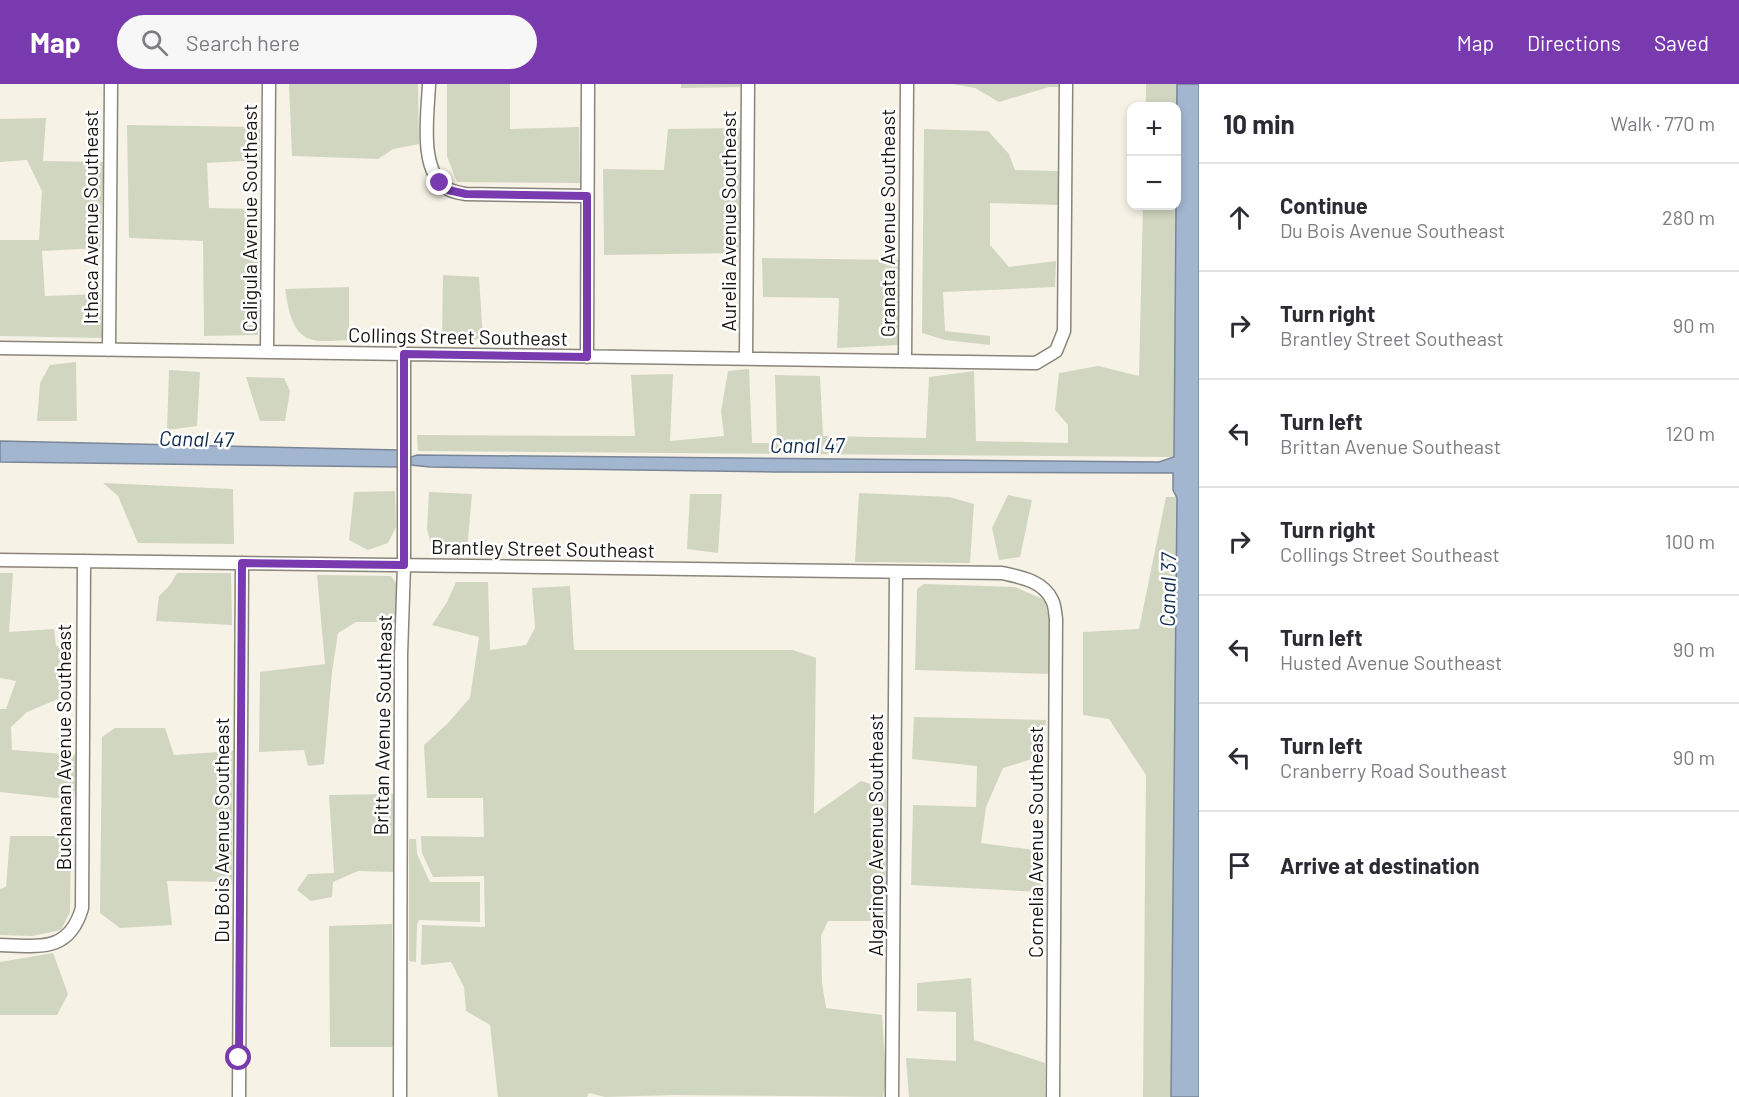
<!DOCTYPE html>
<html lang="en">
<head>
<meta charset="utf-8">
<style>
	body { margin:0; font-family:Barlow,sans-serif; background:#f7f7f7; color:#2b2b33 }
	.controls { position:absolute; right:18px; top:18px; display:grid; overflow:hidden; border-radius:12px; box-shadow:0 3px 9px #0003 }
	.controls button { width:54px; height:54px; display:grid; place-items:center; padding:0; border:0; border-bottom:2px solid #e1e1e2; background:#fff; color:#2b2b33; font:30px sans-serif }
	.stop { position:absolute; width:18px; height:18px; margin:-14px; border:4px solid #7a3aaf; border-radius:50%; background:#fff }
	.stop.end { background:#7a3aaf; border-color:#fff; box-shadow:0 2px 6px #0008 }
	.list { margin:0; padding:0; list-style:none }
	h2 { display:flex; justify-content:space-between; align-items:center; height:78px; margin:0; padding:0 24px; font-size:26px }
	h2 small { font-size:20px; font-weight:400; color:#7c7c81 }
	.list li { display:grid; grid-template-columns:39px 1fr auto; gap:18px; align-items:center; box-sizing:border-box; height:108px; padding:0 24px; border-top:2px solid #e1e1e2 }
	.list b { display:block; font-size:22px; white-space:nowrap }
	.list p { margin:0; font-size:20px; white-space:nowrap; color:#7c7c81 }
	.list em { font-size:20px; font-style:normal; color:#7c7c81 }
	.icon { flex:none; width:33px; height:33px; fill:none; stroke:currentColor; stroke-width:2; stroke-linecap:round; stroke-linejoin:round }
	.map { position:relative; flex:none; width:1199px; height:1013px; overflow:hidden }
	header { display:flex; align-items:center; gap:36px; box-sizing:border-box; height:84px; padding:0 30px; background:#7a3aaf; color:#fff }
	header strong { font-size:28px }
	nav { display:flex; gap:33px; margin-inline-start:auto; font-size:21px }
	.search { width:420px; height:54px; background:#f7f7f7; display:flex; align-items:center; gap:15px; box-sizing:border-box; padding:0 21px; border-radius:33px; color:#7c7c81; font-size:22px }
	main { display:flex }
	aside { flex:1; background:#fff }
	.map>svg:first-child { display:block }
	.green { fill:#d1d6c1 }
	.water { fill:#a3b6d0; stroke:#798697; stroke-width:1.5 }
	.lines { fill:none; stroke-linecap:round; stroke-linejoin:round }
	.minor-casing { stroke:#8a857a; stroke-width:15 }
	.minor { stroke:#fff; stroke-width:12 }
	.route { stroke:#7a3aaf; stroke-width:8 }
	.labels { text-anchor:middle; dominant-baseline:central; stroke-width:5; stroke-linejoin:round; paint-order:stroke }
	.street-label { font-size:20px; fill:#171511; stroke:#fff }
	.water-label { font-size:21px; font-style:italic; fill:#102c4f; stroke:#fff }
</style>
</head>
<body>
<header>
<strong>Map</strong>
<div class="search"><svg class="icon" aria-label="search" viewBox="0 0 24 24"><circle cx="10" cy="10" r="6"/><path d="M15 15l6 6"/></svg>Search here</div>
<nav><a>Map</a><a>Directions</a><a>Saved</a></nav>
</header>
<main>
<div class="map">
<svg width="1199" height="1013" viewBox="0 0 1199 1013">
	<rect width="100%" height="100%" fill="#f7f2e6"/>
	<path class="green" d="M289,0H418L419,60L393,65L378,75L292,72Z
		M447,0H510V45L579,43L580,99L457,98L447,72Z
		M681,0H743V3L681,4Z
		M952,0H1062V3H1049L999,18L975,4Z
		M1146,0H1177V66L1176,22H1146Z
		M46,34L43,77L104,78L100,164L42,167L45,212L101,210L102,254L0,252V156H39L42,107L27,76L0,78V35Z
		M127,41L260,43V76L207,79L209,124L258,125V251L204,252L203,157L129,154Z
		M742,44L740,169L604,171L603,85L664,86L668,45Z
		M924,45L988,47L1009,70L1015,86L1058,87L1059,121L990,119V161L1009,183L1056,177L1055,203L943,208L945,247L990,252V261L945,256L922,249Z
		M1143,122H1176L1174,373L418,367L417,351L635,352L631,291L673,290L670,357L724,352L721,327L728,287L749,285L752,359H777L775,291L820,292L823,352L926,354L929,293L974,287L976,357L1068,359V341L1055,326L1059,289L1098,282L1139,292Z
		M762,174L900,176L899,261L837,264L839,214L763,213Z
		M443,191L479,193L483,256L442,255Z
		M349,203V256C337,256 321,259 310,255C291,249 288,222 285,205Z
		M76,278L77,337H37L40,299L50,281Z
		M169,286L200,288L197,342L167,346Z
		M246,293L284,294L290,307L285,337H260Z
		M103,399L233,405L234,460L138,459L118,412Z
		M395,407L396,443L388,459L368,466L349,456L354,408Z
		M429,408L472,410L467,467L432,464L427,445Z
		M859,409L949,413L974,420L970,479L855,478Z
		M690,410H722L718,469L687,465Z
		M1008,411L1032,416L1020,473L999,476L992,444Z
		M1166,413H1177L1171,1013H1143L1146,691L1109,635L1083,631V548L1139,545Z
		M0,489H13L9,548L54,545L56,562L73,561L70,610L27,628L11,643L12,666L77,671L74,716L0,708V625H6L16,597L0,594Z
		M177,489H231L232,541L156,537L159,512L170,501Z
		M317,491L391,492L396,499L398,538H356L338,549L332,588L324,680L308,682L304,666L259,668L260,588L325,580Z
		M456,498H488L490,566L526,561L535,544L532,504L570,502L574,566H793L816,574L814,730L861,697L886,705V837H828L821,852L822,899L826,924L882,931L886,995L883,1013L673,1011L605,1013L589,1009L587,1013H498L490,941L466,927L464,903L451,878L421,881L422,841L485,843L484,792L433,793L422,769L421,752L484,753L483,714H427L424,661L447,640L470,614L479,553L432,541L447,518Z
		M924,500L1015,503L1045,516L1049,535L1050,590L915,586L917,505Z
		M914,633L1046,636L1042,672L1003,684L986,723L981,759L1034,766C1042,781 1045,792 1040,808L911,801L913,721L976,723L977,682L912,675Z
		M115,644H165L174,671L233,667L232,798L167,797L172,841L120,844L100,829L102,653Z
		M393,710L394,788L358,787L333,798L332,813L311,817L297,806L308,790L334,789L329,711Z
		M10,752H71L70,828L61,846L32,852L0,851V805L6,803Z
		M409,755H416L417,770L430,798H480V838L419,836L417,841L416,878L409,877Z
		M392,840L393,963H330L329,842Z
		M53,869L68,910L57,931H0V878Z
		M971,894L974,956L1045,979V1013H909L906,974L956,977V928L917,927V899Z"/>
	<path class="water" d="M1177,0H1199V1013H1171L1177,414L1173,406V389L775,388L430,383L411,381V373L417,371L1159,378L1174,373Z
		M0,357L398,366V383L0,378Z"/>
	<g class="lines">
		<g class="minor-casing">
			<path id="minor" d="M429,0C428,29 418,88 448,105C453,108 460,109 466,110L587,112
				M0,264L1036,279L1056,267L1064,247L1066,0
				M109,266L111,0
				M267,268L269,0
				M587,273L588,0
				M746,274L748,0
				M905,277L907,0
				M0,476L1002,489C1021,493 1043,497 1052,516C1055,521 1055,529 1056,535L1053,1013
				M0,861C39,862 69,869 82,824L84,477
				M239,1013L242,479
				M400,1013L401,571L404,481V270
				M892,1013L896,489"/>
		</g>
		<use href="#minor" class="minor"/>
	</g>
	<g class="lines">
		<path class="route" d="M239,974L242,479L404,481V270L587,273V112L466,110L448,106L440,99"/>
	</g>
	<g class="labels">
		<g class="street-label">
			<text transform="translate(90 133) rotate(-90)">Ithaca Avenue Southeast</text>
			<text transform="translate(249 134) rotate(-90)">Caligula Avenue Southeast</text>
			<text transform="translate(728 137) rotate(-90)">Aurelia Avenue Southeast</text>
			<text transform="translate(887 139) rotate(-90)">Granata Avenue Southeast</text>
			<text transform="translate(458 252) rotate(1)">Collings Street Southeast</text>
			<text transform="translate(543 464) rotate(1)">Brantley Street Southeast</text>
			<text transform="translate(382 641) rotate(-89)">Brittan Avenue Southeast</text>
			<text transform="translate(63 663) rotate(-90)">Buchanan Avenue Southeast</text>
			<text transform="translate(221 746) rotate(-90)">Du Bois Avenue Southeast</text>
			<text transform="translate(875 751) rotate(-90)">Algaringo Avenue Southeast</text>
			<text transform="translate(1035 758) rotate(-90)">Cornelia Avenue Southeast</text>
		</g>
		<g class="water-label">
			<text transform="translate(196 354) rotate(1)">Canal 47</text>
			<text x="807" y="360">Canal 47</text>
			<text transform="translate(1167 506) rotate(-89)">Canal 37</text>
		</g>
	</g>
</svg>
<div class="controls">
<button>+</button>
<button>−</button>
</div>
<div class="stop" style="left:239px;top:974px"></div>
<div class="stop end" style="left:440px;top:99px"></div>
</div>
<aside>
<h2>10 min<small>Walk · 770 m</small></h2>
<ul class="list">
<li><svg class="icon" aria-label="ahead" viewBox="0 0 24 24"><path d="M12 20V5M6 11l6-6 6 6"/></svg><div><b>Continue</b><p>Du Bois Avenue Southeast</p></div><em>280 m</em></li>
<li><svg class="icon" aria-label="right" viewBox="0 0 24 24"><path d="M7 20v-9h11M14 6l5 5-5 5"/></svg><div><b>Turn right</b><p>Brantley Street Southeast</p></div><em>90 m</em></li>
<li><svg class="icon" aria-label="left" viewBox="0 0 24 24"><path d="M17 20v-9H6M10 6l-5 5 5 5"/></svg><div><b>Turn left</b><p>Brittan Avenue Southeast</p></div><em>120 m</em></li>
<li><svg class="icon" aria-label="right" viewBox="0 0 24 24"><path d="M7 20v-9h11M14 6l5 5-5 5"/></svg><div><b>Turn right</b><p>Collings Street Southeast</p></div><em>100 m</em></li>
<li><svg class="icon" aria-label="left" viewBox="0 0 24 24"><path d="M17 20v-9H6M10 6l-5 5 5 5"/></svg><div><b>Turn left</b><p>Husted Avenue Southeast</p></div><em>90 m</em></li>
<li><svg class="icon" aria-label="left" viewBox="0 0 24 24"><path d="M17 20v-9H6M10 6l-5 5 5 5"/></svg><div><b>Turn left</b><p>Cranberry Road Southeast</p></div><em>90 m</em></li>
<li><svg class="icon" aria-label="arrive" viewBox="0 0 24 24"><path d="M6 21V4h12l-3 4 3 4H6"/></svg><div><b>Arrive at destination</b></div></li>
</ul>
</aside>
</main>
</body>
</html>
